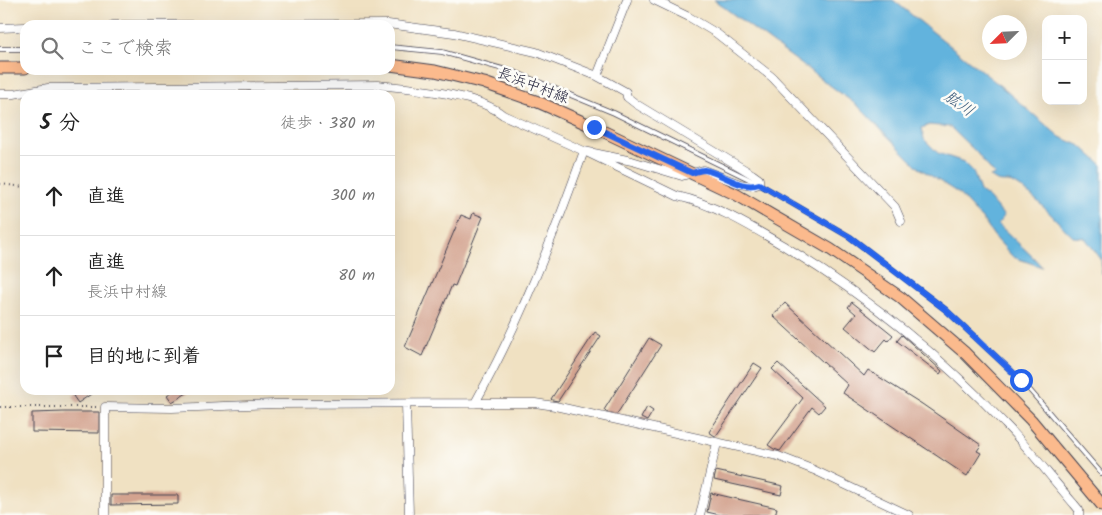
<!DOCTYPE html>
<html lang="ja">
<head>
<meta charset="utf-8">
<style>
	body { margin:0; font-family:Kalam,"Klee One",sans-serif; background:#f2f2f2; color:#222 }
	.controls { position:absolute; right:15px; top:15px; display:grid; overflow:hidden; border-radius:10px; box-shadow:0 5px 20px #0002 }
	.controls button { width:45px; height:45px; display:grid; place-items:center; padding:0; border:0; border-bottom:1px solid #e0e0e0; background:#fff; color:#222; font:25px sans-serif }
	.compass { position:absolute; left:982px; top:15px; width:45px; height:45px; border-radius:50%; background:#fff; box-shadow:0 5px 20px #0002; rotate:246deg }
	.stop { position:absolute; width:15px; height:15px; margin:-11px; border:4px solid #2563eb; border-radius:50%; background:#fff }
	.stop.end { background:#2563eb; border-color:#fff; box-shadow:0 1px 5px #0008 }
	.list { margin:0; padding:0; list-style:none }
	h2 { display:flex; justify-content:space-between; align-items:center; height:65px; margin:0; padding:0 20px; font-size:21px }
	h2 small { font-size:16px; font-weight:400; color:#767676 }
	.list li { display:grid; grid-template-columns:32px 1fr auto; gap:15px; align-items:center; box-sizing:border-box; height:80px; padding:0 20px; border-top:1px solid #e0e0e0 }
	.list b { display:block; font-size:19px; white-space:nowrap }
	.list p { margin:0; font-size:16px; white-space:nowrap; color:#767676 }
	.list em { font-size:16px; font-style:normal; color:#767676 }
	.icon { flex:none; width:28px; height:28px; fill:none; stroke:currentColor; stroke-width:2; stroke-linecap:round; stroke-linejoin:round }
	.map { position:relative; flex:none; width:1102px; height:515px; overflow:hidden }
	.search { position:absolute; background:#fff; box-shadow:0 5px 20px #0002; left:20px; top:20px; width:375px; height:55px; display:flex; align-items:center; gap:12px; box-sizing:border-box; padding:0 18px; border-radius:15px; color:#767676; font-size:19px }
	.panel { position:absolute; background:#fff; box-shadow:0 5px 20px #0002; left:20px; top:90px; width:375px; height:305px; border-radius:15px }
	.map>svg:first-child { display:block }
	.water { fill:#62b3dd; stroke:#426a8c }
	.building { fill:#d3a38f }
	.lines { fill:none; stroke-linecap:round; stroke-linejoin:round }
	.service-casing { stroke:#413f4f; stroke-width:5.5 }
	.minor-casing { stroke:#413f4f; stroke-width:9 }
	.primary-casing { stroke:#413f4f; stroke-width:13 }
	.path { stroke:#413f4f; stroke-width:2; stroke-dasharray:1 4; stroke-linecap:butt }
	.service { stroke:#fff; stroke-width:4 }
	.minor { stroke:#fff; stroke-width:8 }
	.primary { stroke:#fbba8d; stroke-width:11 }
	.route { stroke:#2563eb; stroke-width:6 }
	.labels { text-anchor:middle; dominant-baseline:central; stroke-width:5; stroke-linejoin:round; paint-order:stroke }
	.street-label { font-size:15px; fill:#22223b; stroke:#fdfcf7 }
	.water-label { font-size:16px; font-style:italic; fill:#3c5c7c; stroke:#fdfcf7 }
</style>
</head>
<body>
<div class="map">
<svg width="1102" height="515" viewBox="0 0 1102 515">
	<rect width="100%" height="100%" fill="#fdfcf7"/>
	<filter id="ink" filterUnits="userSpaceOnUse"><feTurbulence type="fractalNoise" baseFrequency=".02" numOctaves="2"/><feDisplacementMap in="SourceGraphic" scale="10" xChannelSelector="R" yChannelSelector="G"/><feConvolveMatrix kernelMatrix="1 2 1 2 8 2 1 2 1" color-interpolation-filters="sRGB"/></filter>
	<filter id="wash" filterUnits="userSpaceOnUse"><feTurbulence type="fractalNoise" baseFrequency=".0096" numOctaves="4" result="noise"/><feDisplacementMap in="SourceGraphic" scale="20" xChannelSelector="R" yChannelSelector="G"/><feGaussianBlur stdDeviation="1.12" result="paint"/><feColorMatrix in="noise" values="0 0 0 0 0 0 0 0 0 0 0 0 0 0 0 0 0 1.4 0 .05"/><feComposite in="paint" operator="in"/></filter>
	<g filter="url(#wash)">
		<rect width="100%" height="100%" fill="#f0e1c2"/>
		<path class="water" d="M714,0H893L998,84L1060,137L1081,146L1102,165V274L1101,259L1085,238L1073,237C1055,220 1037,197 1015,184C1005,179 1000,186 990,176L995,175L976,152L950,127L929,125L922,128L924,139L938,153L964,162L973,171L980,191L989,198L1004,216L998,224L1034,258L1042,267L1013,257L994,236L983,220L958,193L919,168L858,106Z"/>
		<g id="blocks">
			<path class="building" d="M473,213L483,217L455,286L452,285L422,356L405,347L461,215L471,219Z
				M852,302L893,335L888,341L886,339L875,352L845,327L856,314L848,307Z
				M785,303L864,376L868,370L922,404L981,445L977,451L981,453L967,476L843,393L848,385L773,316Z
				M595,332L601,336L558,401L552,400L551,399Z
				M902,335L942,371L940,374L897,341Z
				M649,338L661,345L617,414L606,412L604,410Z
				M754,363L762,368L716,436H715L709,432Z
				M778,363L825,406L819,413L812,407L780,451L774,449L768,445L803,398L772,369Z
				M81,390H97L78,403L73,396Z
				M175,390H192L172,402L167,395Z
				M647,407L653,411L647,421L641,418Z
				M64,412H99V433L32,432V413Z
				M716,471L783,486L781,495L714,480Z
				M711,493L777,508L775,515H720L707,512Z
				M111,495H178V504L111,505Z"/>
		</g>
	</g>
	<g filter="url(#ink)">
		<use href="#blocks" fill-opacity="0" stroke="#413f4f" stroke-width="1"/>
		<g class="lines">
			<g class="service-casing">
				<path id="service" d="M390,47L442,52L517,73L614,113L759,184L850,237L946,310L1021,380L1102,474
					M0,49H25"/>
			</g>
			<g class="minor-casing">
				<path id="minor" d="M654,0L689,17L716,33L772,77L895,207L901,221
					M113,25L388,24L454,33L536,52L597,76L626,92L627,97L636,104L752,174L759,179V184L753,186L740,184L703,170L682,176L632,161L584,151C553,237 520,323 475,403
					M0,28L25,27
					M597,76L627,0
					M0,94H14L48,88L378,85C412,89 476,93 503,115L584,151L677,196C715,204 755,229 789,249C869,298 940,355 1005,424C1030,449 1051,478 1074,504L1079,510V515
					M406,404L409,515
					M105,515V407L172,408L274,404L475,403H535L555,406L778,456L814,470L909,515
					M700,515L717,443"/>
			</g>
			<g class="primary-casing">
				<path id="primary" d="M390,65L435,71L484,83L538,102L594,127L737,195L830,249L900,297L965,353L1031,420L1102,505
					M0,68H25"/>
			</g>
			<path class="path" d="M0,184L25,187
				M264,390L268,396
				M0,407H98"/>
			<use href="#service" class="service"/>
			<use href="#minor" class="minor"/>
			<use href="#primary" class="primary"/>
		</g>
	</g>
	<g class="lines" filter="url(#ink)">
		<path class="route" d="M594,127L692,173C696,172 700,170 704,170C722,172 740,191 759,184L850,237L946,310L1021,380"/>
	</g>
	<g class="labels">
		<g class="street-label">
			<text transform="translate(533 86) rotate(21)">長浜中村線</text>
		</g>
		<g class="water-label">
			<text transform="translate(959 104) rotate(35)">肱川</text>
		</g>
	</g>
</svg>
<div class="controls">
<button>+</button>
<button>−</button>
</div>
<svg class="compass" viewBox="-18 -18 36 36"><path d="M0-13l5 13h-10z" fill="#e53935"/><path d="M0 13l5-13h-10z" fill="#767676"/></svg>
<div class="stop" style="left:1021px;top:380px"></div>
<div class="stop end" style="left:594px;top:127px"></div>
<div class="search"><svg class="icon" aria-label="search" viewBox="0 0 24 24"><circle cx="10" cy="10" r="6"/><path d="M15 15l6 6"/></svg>ここで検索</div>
<section class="panel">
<h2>5 分<small>徒歩 · 380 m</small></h2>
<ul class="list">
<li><svg class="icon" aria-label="ahead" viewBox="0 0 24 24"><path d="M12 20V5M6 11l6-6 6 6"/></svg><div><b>直進</b></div><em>300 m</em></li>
<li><svg class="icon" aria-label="ahead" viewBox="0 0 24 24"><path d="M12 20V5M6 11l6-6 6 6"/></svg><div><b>直進</b><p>長浜中村線</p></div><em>80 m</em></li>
<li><svg class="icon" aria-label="arrive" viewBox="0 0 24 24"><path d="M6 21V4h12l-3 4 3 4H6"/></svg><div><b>目的地に到着</b></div></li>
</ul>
</section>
</div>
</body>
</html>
